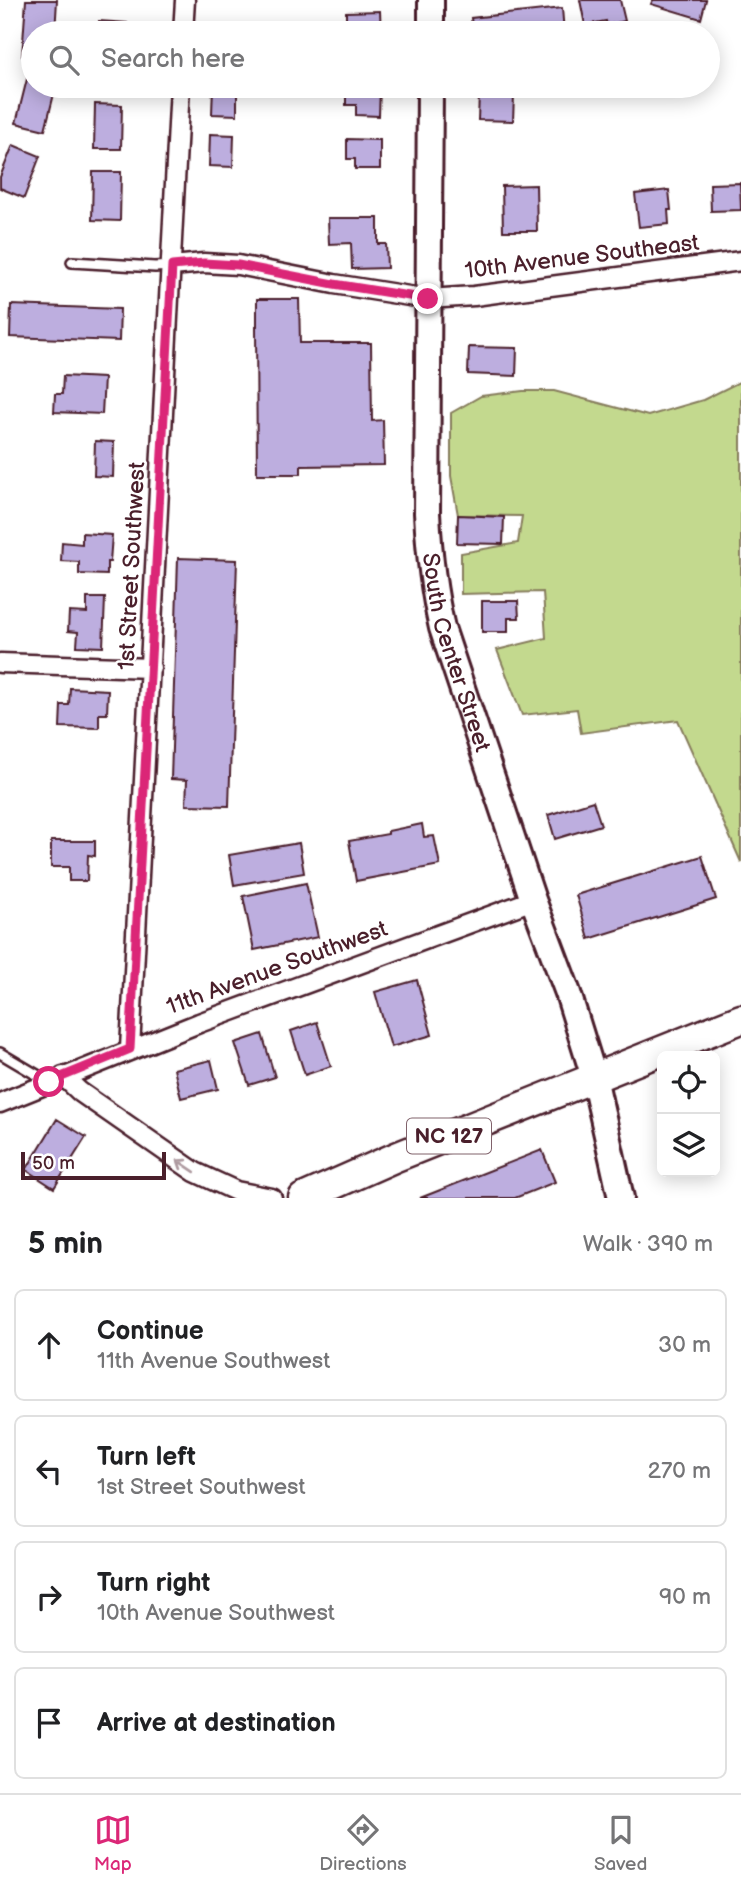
<!DOCTYPE html>
<html lang="en">
<head>
<meta charset="utf-8">
<style>
	body { margin:0; font-family:"Balsamiq Sans",sans-serif; background:#f2f2f2; color:#202124 }
	.controls { position:absolute; right:21px; bottom:21px; display:grid; overflow:hidden; border-radius:10px; box-shadow:0 4px 18px #0003 }
	.controls button { width:63px; height:63px; display:grid; place-items:center; padding:0; border:0; border-bottom:2px solid #e0e0e0; background:#fff; color:#202124; font:35px sans-serif }
	.scale { position:absolute; left:21px; bottom:18px; width:145px; box-sizing:border-box; padding-left:7px; border:4px solid #4a1f2b; border-top:0; font-size:19px; line-height:24px; white-space:nowrap; color:#4a1f2b; -webkit-text-stroke:5px #fff; paint-order:stroke }
	.stop { position:absolute; width:21px; height:21px; margin:-16px; border:5px solid #db2777; border-radius:50%; background:#fff }
	.stop.end { background:#db2777; border-color:#fff; box-shadow:0 2px 7px #0008 }
	.list { margin:0; padding:0; list-style:none }
	h2 { display:flex; justify-content:space-between; align-items:center; height:91px; margin:0; padding:0 28px; font-size:30px }
	h2 small { font-size:23px; font-weight:400; color:#757577 }
	.list li { display:grid; grid-template-columns:46px 1fr auto; gap:21px; align-items:center; box-sizing:border-box; height:112px; margin:0 14px 14px; padding:0 14px; border:2px solid #e0e0e0; border-radius:10px }
	.list b { display:block; font-size:26px; white-space:nowrap }
	.list p { margin:0; font-size:23px; white-space:nowrap; color:#757577 }
	.list em { font-size:23px; font-style:normal; color:#757577 }
	.icon { flex:none; width:38px; height:38px; fill:none; stroke:currentColor; stroke-width:2; stroke-linecap:round; stroke-linejoin:round }
	.map { position:relative; flex:none; width:741px; height:1198px; overflow:hidden }
	.search { position:absolute; background:#fff; box-shadow:0 4px 18px #0003; left:21px; right:21px; top:21px; height:77px; display:flex; align-items:center; gap:18px; box-sizing:border-box; padding:0 24px; border-radius:38px; color:#757577; font-size:26px }
	.sheet { height:595px; background:#fff }
	nav { display:flex; justify-content:space-around; align-items:center; box-sizing:border-box; height:98px; border-top:2px solid #e0e0e0; background:#fff; font-size:19px; color:#757577 }
	nav a { display:grid; justify-items:center; gap:4px }
	nav .on { color:#db2777 }
	.map>svg:first-child { display:block }
	.green { fill:#c3d98e; stroke:#867c5c; stroke-width:2 }
	.building { fill:#bdaedf; stroke:#4a1f2b; stroke-width:2 }
	.lines { fill:none; stroke-linecap:round; stroke-linejoin:round }
	.lane-casing { stroke:#4a1f2b; stroke-width:14 }
	.street-casing { stroke:#4a1f2b; stroke-width:23 }
	.secondary-casing { stroke:#4a1f2b; stroke-width:30 }
	.primary-casing { stroke:#4a1f2b; stroke-width:33 }
	.lane { stroke:#fff; stroke-width:9 }
	.street { stroke:#fff; stroke-width:18 }
	.secondary { stroke:#fff; stroke-width:24 }
	.primary { stroke:#fff; stroke-width:28 }
	.oneway { stroke:#ae9aa0 }
	.route { stroke:#db2777; stroke-width:9 }
	.labels { text-anchor:middle; dominant-baseline:central; stroke-width:5; stroke-linejoin:round; paint-order:stroke }
	.shield { fill:#fff; stroke:#80626b; stroke-width:2 }
	.shield-label { font-size:21px; font-weight:bold; fill:#4a1f2b }
	.street-label { font-size:23px; fill:#4a1f2b; stroke:#fff }
</style>
</head>
<body>
<div class="map">
<svg width="741" height="1198" viewBox="0 0 741 1198">
	<rect width="100%" height="100%" fill="#fff"/>
	<filter id="ink" filterUnits="userSpaceOnUse"><feTurbulence type="fractalNoise" baseFrequency=".0143" numOctaves="2"/><feDisplacementMap in="SourceGraphic" scale="14" xChannelSelector="R" yChannelSelector="G"/><feConvolveMatrix kernelMatrix="1 2 1 2 8 2 1 2 1" color-interpolation-filters="sRGB"/></filter>
	<g filter="url(#ink)">
		<path class="green" d="M741,381V862L678,720L581,733L577,709L522,715L497,650L546,638L543,592L461,594V553L518,543L522,516L458,515L451,476V413L481,396L523,391H554L648,416L703,400Z"/>
		<path class="building" d="M26,0H57L55,33H33V57L22,56Z
			M580,0H620L625,21L607,25L606,21L585,25Z
			M653,0H706L701,19L651,4Z
			M562,8L564,33H473L471,18Z
			M380,11L381,33H357L356,27H346V12Z
			M99,21L127,23V33H99Z
			M27,79L33,81V86H56L45,130L16,123Z
			M213,86H237V115L212,114Z
			M346,87H380L379,116L356,115V105H346Z
			M479,94L514,95L513,121L478,120Z
			M95,104L122,105L121,149H94Z
			M210,134L234,135L233,167L209,166Z
			M347,139L380,140V169H355V159H347Z
			M13,145L40,156L24,198L0,188V177Z
			M93,172H121L120,221L92,220Z
			M740,183L741,210L711,211L710,184Z
			M536,185L537,231H503L502,186Z
			M669,190L671,210H668L669,224L639,227L635,194Z
			M328,218H378V244H386L387,268L352,269L351,243L329,244Z
			M257,299H299L300,343H371L372,421L383,420L384,465L301,466V474H257L256,326H257Z
			M11,305L120,309L119,341L10,337Z
			M469,347L517,348L516,376L468,374Z
			M63,376L104,378L102,414L54,412L55,394H62Z
			M95,441L114,442L113,477L94,476Z
			M458,515L504,517L503,544L457,543Z
			M82,533L112,535L110,562H107V575L79,574V562L61,561L62,542L82,544Z
			M178,558L237,560L229,806L186,805L187,780L171,779Z
			M87,598H105L103,647L77,646L78,632L68,631L69,612L87,613Z
			M482,601H518L519,618H508V632H482Z
			M70,688L108,690L107,714H99V728L60,727L61,705H69Z
			M593,801L601,825L555,839L548,815Z
			M422,824L424,837L434,836L440,865L356,881L349,841L388,834V831Z
			M51,841H95V856L88,855L87,881H69V867H51Z
			M299,843L304,873L234,885L229,855Z
			M702,856L716,899L589,939L576,895Z
			M306,883L318,937L254,950L243,896Z
			M417,980L432,1035L391,1047L375,992Z
			M317,1022L331,1066L305,1075L291,1031Z
			M262,1034L275,1077L249,1085L235,1043Z
			M211,1060L218,1089L181,1098L174,1069Z
			M57,1119L86,1137L54,1188L26,1170Z
			M542,1150L555,1182L515,1198H420Z"/>
		<g class="lines">
			<g class="lane-casing">
				<path id="lane" d="M72,262L155,267L172,266
					M0,1053L49,1082"/>
			</g>
			<g class="street-casing">
				<path id="street" d="M183,33L185,0
					M172,266L204,263L238,265L334,284L428,299L474,296L741,261
					M0,663L151,668
					M130,1049L180,86
					M63,1076L80,1092L195,1172L236,1191L272,1198
					M0,1103L199,1023L533,900"/>
			</g>
			<g class="secondary-casing">
				<g id="secondary">
					<path d="M431,33V0"/>
					<path id="s1" d="M430,86L427,513C429,552 433,589 442,628L533,900L568,993L594,1077L621,1198"/>
				</g>
			</g>
			<g class="primary-casing">
				<path id="primary" d="M303,1198L396,1157L741,1019"/>
			</g>
			<use href="#lane" class="lane"/>
			<use href="#street" class="street"/>
			<use href="#secondary" class="secondary"/>
			<use href="#primary" class="primary"/>
		</g>
		<defs><path id="oneway-shaft" d="M-6 0H5M1.5-3L5.5 0L1.5 3" fill="none" stroke-width="1.6" stroke-linecap="round" stroke-linejoin="round" transform="scale(1.75)"/></defs>
		<use class="oneway" href="#oneway-shaft" transform="translate(186 1166) rotate(-146)"/>
	</g>
	<g class="lines" filter="url(#ink)">
		<path class="route" d="M49,1082L130,1049L172,266L204,263L238,265L334,284L428,299"/>
	</g>
	<g class="labels">
		<rect class="shield" x="407" y="1118.5" width="84" height="35" rx="5"/>
		<g class="shield-label">
			<text x="449" y="1136">NC 127</text>
		</g>
		<g class="street-label">
			<text transform="translate(582 257) rotate(-7)">10th Avenue Southeast</text>
			<text transform="translate(132 566) rotate(-87)">1st Street Southwest</text>
			<text stroke="none"><textPath href="#s1" startOffset="570">South Center Street</textPath></text>
			<text transform="translate(277 968) rotate(-20)">11th Avenue Southwest</text>
		</g>
	</g>
</svg>
<div class="controls">
<button><svg class="icon" aria-label="locate" viewBox="0 0 24 24"><circle cx="12" cy="12" r="6"/><path d="M12 2v4M12 18v4M2 12h4M18 12h4"/></svg></button>
<button><svg class="icon" aria-label="layers" viewBox="0 0 24 24"><path d="M12 4l9 5-9 5-9-5zM3 14l9 5 9-5"/></svg></button>
</div>
<div class="scale">50 m</div>
<div class="stop" style="left:49px;top:1082px"></div>
<div class="stop end" style="left:428px;top:299px"></div>
<div class="search"><svg class="icon" aria-label="search" viewBox="0 0 24 24"><circle cx="10" cy="10" r="6"/><path d="M15 15l6 6"/></svg>Search here</div>
</div>
<section class="sheet">
<h2>5 min<small>Walk · 390 m</small></h2>
<ul class="list">
<li><svg class="icon" aria-label="ahead" viewBox="0 0 24 24"><path d="M12 20V5M6 11l6-6 6 6"/></svg><div><b>Continue</b><p>11th Avenue Southwest</p></div><em>30 m</em></li>
<li><svg class="icon" aria-label="left" viewBox="0 0 24 24"><path d="M17 20v-9H6M10 6l-5 5 5 5"/></svg><div><b>Turn left</b><p>1st Street Southwest</p></div><em>270 m</em></li>
<li><svg class="icon" aria-label="right" viewBox="0 0 24 24"><path d="M7 20v-9h11M14 6l5 5-5 5"/></svg><div><b>Turn right</b><p>10th Avenue Southwest</p></div><em>90 m</em></li>
<li><svg class="icon" aria-label="arrive" viewBox="0 0 24 24"><path d="M6 21V4h12l-3 4 3 4H6"/></svg><div><b>Arrive at destination</b></div></li>
</ul>
</section>
<nav>
<a class="on"><svg class="icon" aria-label="map" viewBox="0 0 24 24"><path d="M3 6l6-2 6 2 6-2v14l-6 2-6-2-6 2zM9 4v14M15 6v14"/></svg>Map</a>
<a><svg class="icon" aria-label="directions" viewBox="0 0 24 24"><path d="M12 3l9 9-9 9-9-9zM9 14v-3h6M13 9l2 2-2 2"/></svg>Directions</a>
<a><svg class="icon" aria-label="saved" viewBox="0 0 24 24"><path d="M7 4h10v16l-5-4-5 4z"/></svg>Saved</a>
</nav>
</body>
</html>
